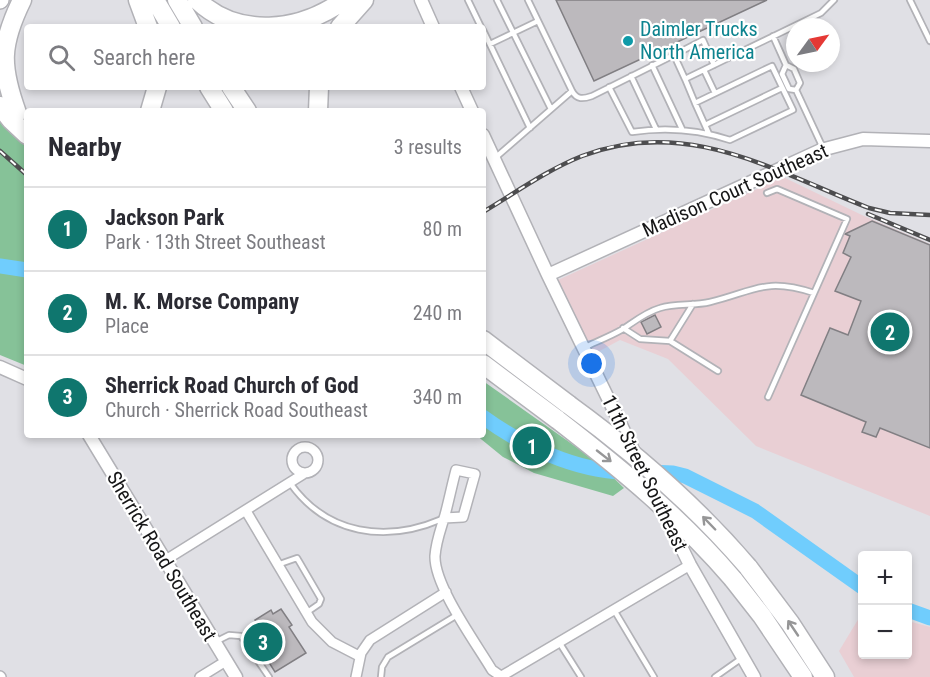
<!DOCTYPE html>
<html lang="en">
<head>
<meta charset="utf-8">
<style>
	body { margin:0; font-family:"Roboto Condensed",sans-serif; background:#f7f7f7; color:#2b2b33 }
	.controls { position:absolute; right:18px; bottom:18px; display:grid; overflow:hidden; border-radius:6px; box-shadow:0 3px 9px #0003 }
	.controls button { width:54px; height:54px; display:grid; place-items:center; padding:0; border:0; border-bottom:2px solid #e1e1e2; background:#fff; color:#2b2b33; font:30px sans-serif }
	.compass { position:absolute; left:786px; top:18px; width:54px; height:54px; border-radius:50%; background:#fff; box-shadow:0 3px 9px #0003; rotate:57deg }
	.you { position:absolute; left:592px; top:364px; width:21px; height:21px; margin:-15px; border:4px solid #fff; border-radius:50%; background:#1a73e8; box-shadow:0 0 0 9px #1a73e833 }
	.badge { display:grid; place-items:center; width:39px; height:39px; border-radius:50%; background:#0f766e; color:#fff; font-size:20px; font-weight:700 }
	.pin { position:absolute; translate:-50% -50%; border:3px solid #fff; box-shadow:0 2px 6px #0006 }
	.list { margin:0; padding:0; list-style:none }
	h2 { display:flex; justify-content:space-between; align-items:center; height:78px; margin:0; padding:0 24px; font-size:26px }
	h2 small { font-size:20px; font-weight:400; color:#7c7c81 }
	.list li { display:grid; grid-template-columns:39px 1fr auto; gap:18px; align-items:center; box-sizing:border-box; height:84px; padding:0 24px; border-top:2px solid #e1e1e2 }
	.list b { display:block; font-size:22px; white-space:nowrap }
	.list p { margin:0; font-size:20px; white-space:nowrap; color:#7c7c81 }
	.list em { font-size:20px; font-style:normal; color:#7c7c81 }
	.icon { flex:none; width:33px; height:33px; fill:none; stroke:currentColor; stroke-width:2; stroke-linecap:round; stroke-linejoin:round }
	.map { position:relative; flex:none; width:930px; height:677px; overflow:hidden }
	.search { position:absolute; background:#fff; box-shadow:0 3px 9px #0003; left:24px; top:24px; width:462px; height:66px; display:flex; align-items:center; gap:15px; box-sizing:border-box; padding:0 21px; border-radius:6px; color:#7c7c81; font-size:22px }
	.panel { position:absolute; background:#fff; box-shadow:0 3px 9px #0003; left:24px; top:108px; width:462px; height:330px; border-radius:6px }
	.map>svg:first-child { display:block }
	.industrial { fill:#e9cfd4 }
	.green { fill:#86c298 }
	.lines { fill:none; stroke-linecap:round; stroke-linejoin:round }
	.river { stroke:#70cdfd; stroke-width:15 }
	.building { fill:#bcb9bd; stroke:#817f83; stroke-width:1.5 }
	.service-casing { stroke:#b2b2b7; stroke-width:8 }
	.minor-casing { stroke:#b2b2b7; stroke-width:12 }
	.tertiary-casing { stroke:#b2b2b7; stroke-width:15 }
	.primary-casing { stroke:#b2b2b7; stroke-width:18 }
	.motorway-casing { stroke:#b2b2b7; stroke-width:21 }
	.service { stroke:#fff; stroke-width:4.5 }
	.minor { stroke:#fff; stroke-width:9 }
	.tertiary { stroke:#fff; stroke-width:12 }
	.primary { stroke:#fff; stroke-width:15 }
	.motorway { stroke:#fff; stroke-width:18 }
	.rail-casing { stroke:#4d4d4f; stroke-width:4.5 }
	.rail { stroke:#fff; stroke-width:2; stroke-dasharray:7; stroke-linecap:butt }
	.motorway-bridge-casing { stroke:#b2b2b7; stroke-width:21; stroke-linecap:butt }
	.motorway-bridge { stroke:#fff; stroke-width:18 }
	.oneway { stroke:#969697 }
	.culture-dot { fill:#0f9aa8; stroke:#fff; stroke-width:2 }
	.labels { text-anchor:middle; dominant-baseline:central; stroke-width:4.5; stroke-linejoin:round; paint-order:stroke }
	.culture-label { font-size:20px; fill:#0d838f; stroke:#fff; text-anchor:start }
	.street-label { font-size:20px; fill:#161617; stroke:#fff }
</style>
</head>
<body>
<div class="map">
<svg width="930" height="677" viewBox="0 0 930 677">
	<rect width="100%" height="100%" fill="#e0e0e5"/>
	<path class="industrial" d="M783,177L864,216L930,244V516L756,446L668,359L620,340L594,354L558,280Z
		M862,613V654H908V621L930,627V677H854L839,651Z"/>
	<path class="green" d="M0,121L27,146V366L0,355Z
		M483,381L596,461L624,488L613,496L534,473L503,457L476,435H483Z"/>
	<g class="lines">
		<path class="river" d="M0,266L27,270
			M483,417C523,446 575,471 625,472
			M649,472L673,473L685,476L755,511L862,587
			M908,610L930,618"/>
	</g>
	<path class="building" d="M556,0H767L594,81Z
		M872,221L930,245V448L880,428L876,437L862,432L866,422L801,395L830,328L848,335L861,301L835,291L851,257L843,253L850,236L845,234Z
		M655,315L661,327L647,334L641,322Z
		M281,609L292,625L289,627L306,653L275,672L248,629L257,624L255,620L271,610L273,614Z"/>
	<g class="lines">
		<g class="service-casing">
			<path id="service" d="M468,0L481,27
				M497,0L551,109
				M528,0L572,91C577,100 583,99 592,96L674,55L685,79L821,13L834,0
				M910,0L930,41
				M483,30L530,128
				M773,36L786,65
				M490,44L538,21
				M674,55L703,40L714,65
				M652,65L682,129
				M704,70L715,93
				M631,76L656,129
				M609,87L632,132C665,127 697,129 730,140L793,110L772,66L695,103L685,79
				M796,90L789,89L782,74L786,65L794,69L800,83L796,90L823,148
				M695,103L709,134
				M705,125L782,88
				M495,158L572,91
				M767,193L777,189L847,219L768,397
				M623,328L640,339L670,341L718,371
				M670,341L693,304
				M585,347C598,341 611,336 623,329C635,321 646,312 660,308C676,303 694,306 710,302C755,291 765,277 814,293
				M290,483C327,535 386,543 442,519
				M277,565L297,558L300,563L321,599L319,604L306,613
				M614,610L654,677
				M217,641L229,635L241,636L269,677
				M559,642L581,677
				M381,677L382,667L388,657L457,615
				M715,677L742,658"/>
		</g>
		<g class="minor-casing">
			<path id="minor" d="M292 460a13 13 0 1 1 26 0a13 13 0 1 1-26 0Z
				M246,511L312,622L332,642L359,656
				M444,518L463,517L475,474L456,470C452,485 449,500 445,515C441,529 436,541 435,556C434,586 476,643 492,670L502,677
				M164,561L305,473
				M0,676L1,677
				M200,677L226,661
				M356,677L361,653L370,640L446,592
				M500,677L690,565"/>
		</g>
		<g class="tertiary-casing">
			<path id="tertiary" d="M421,0L433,27
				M461,87L472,111
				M483,135L548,275L656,497
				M548,275L821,150L863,139L930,141
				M0,367L27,379
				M89,435L236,677
				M664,512L690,565L754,677"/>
		</g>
		<g class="primary-casing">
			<path id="primary" d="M0,1L1,0"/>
		</g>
		<g class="motorway-casing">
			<path id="motorway" d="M138,0L148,27
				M155,0L171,27
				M177,0L193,27
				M197,0C238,39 300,32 344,0
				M340,27L364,0
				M209,87L224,111
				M231,87L247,111
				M0,106L11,120L27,135
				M150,111L157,87
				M318,111L319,87
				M17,113C0,66 0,45 22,0
				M483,340L569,405
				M483,364L558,420
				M748,567L790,623L825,677
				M733,579L762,616L803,677"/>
		</g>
		<use href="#service" class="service"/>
		<use href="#minor" class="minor"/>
		<use href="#tertiary" class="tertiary"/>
		<use href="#primary" class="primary"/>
		<use href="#motorway" class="motorway"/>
		<g class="rail-casing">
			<path id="rail" d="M0,151L27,175
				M483,212C515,193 547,170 582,156C687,116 774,171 869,208L890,213L930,215
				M868,214L930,240"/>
		</g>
		<use href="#rail" class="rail"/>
		<g class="motorway-bridge-casing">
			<path id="motorway-bridge" d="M569,405C635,453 695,505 748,567
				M558,420C621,469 681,518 733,579"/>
		</g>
		<use href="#motorway-bridge" class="motorway-bridge"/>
	</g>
	<defs><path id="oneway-shaft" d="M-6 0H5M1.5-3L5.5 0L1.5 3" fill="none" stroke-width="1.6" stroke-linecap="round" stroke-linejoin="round" transform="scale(1.5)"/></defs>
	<g class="oneway">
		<use href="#oneway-shaft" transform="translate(604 456) rotate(38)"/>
		<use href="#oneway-shaft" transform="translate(709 523) rotate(-134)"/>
		<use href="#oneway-shaft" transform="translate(793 628) rotate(-124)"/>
	</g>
	<circle class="culture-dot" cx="628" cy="41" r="6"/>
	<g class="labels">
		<g class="culture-label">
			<text x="640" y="29">Daimler Trucks<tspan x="640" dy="23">North America</tspan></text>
		</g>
		<g class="street-label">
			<text transform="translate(735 190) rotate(-24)">Madison Court Southeast</text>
			<text transform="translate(645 473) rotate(64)">11th Street Southeast</text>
			<text transform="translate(162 556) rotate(59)">Sherrick Road Southeast</text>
		</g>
	</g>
</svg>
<div class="controls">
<button>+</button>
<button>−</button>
</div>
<svg class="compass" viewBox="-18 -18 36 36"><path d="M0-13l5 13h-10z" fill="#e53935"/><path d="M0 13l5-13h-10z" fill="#7c7c81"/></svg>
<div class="you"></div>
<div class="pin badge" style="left:532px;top:446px">1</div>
<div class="pin badge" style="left:890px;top:332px">2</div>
<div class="pin badge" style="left:263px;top:642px">3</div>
<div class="search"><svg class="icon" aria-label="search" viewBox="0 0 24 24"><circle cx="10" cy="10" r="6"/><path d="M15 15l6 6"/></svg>Search here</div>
<section class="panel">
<h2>Nearby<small>3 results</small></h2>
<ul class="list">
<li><span class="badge">1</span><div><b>Jackson Park</b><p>Park · 13th Street Southeast</p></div><em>80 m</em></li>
<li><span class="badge">2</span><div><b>M. K. Morse Company</b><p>Place</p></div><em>240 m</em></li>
<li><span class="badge">3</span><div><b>Sherrick Road Church of God</b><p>Church · Sherrick Road Southeast</p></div><em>340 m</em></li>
</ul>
</section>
</div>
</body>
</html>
